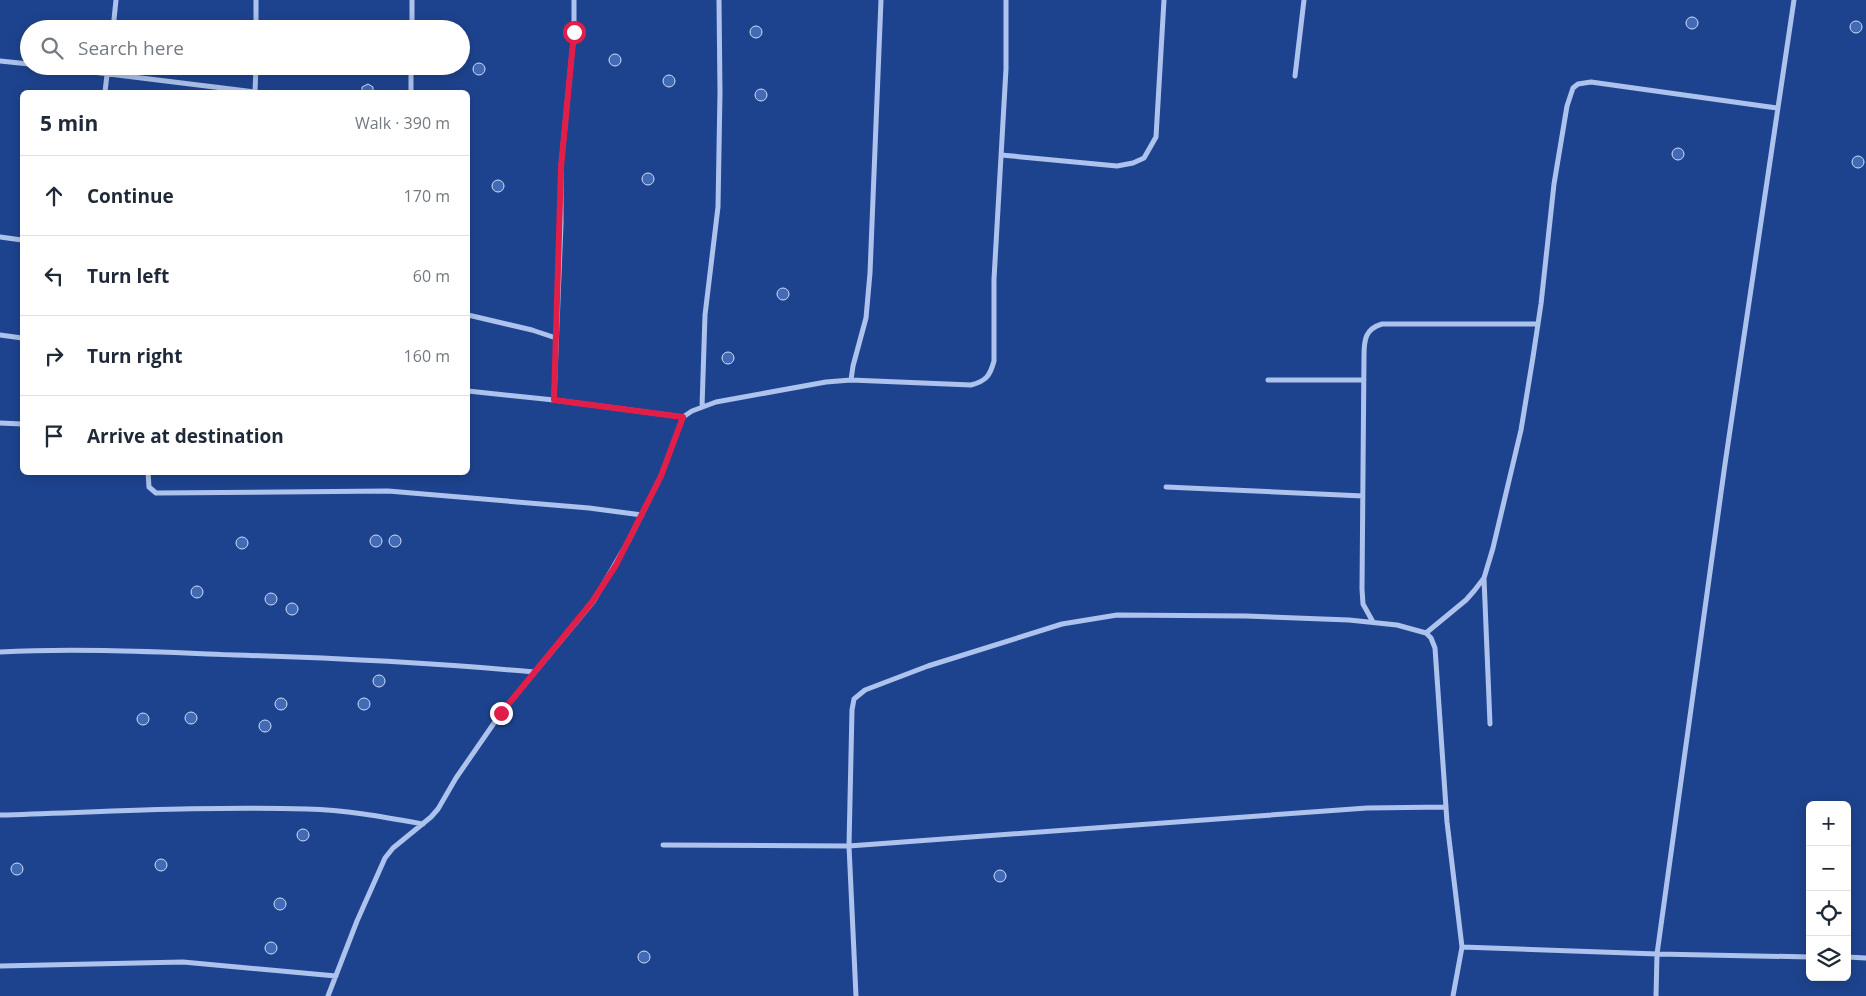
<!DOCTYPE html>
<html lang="en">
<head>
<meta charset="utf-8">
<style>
	body { margin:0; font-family:"Open Sans",sans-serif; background:#f6f6f7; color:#1f2937 }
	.controls { position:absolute; right:15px; bottom:15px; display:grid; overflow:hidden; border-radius:8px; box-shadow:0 2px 12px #0003 }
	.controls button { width:45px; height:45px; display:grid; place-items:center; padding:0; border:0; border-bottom:1px solid #e0e1e3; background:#fff; color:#1f2937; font:25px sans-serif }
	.stop { position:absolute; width:15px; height:15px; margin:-11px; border:4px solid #e11d48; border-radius:50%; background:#fff }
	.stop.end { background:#e11d48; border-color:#fff; box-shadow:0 1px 5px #0008 }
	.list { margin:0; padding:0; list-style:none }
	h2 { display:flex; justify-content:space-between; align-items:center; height:65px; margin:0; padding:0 20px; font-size:21px }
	h2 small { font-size:16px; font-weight:400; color:#747a83 }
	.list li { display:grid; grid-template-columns:32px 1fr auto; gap:15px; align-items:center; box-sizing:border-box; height:80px; padding:0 20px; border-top:1px solid #e0e1e3 }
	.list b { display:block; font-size:19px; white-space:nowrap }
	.list em { font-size:16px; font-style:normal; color:#747a83 }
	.icon { flex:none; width:28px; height:28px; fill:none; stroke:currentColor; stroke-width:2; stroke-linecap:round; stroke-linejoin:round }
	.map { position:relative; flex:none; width:1866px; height:996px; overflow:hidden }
	.search { position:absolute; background:#fff; box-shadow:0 2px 12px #0003; left:20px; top:20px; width:450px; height:55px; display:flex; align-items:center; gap:12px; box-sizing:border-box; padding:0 18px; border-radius:28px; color:#747a83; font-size:19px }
	.panel { position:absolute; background:#fff; box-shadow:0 2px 12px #0003; left:20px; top:90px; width:450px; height:385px; border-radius:8px }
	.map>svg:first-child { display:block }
	.building { fill:#436ab4; stroke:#d2e0f9 }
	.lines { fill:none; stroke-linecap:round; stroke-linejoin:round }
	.street { stroke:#adc3ed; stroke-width:5 }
	.route { stroke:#e11d48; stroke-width:6 }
</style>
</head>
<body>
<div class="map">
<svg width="1866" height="996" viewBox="0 0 1866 996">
	<rect width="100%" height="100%" fill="#1e438e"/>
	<path class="building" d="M1686 23a6 6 0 1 1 12 0a6 6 0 1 1-12 0Z
		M1850 27a6 6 0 1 1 12 0a6 6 0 1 1-12 0Z
		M750 32a6 6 0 1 1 12 0a6 6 0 1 1-12 0Z
		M609 60a6 6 0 1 1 12 0a6 6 0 1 1-12 0Z
		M473 69a6 6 0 1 1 12 0a6 6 0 1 1-12 0Z
		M663 81a6 6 0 1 1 12 0a6 6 0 1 1-12 0Z
		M368,84L373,87V92H362V87Z
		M755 95a6 6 0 1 1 12 0a6 6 0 1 1-12 0Z
		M1672 154a6 6 0 1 1 12 0a6 6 0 1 1-12 0Z
		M1852 162a6 6 0 1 1 12 0a6 6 0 1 1-12 0Z
		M642 179a6 6 0 1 1 12 0a6 6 0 1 1-12 0Z
		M492 186a6 6 0 1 1 12 0a6 6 0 1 1-12 0Z
		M777 294a6 6 0 1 1 12 0a6 6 0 1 1-12 0Z
		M722 358a6 6 0 1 1 12 0a6 6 0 1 1-12 0Z
		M370 541a6 6 0 1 1 12 0a6 6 0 1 1-12 0Z
		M389 541a6 6 0 1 1 12 0a6 6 0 1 1-12 0Z
		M236 543a6 6 0 1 1 12 0a6 6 0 1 1-12 0Z
		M191 592a6 6 0 1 1 12 0a6 6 0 1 1-12 0Z
		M265 599a6 6 0 1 1 12 0a6 6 0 1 1-12 0Z
		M286 609a6 6 0 1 1 12 0a6 6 0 1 1-12 0Z
		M373 681a6 6 0 1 1 12 0a6 6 0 1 1-12 0Z
		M358 704a6 6 0 1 1 12 0a6 6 0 1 1-12 0Z
		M275 704a6 6 0 1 1 12 0a6 6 0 1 1-12 0Z
		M185 718a6 6 0 1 1 12 0a6 6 0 1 1-12 0Z
		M137 719a6 6 0 1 1 12 0a6 6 0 1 1-12 0Z
		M259 726a6 6 0 1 1 12 0a6 6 0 1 1-12 0Z
		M297 835a6 6 0 1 1 12 0a6 6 0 1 1-12 0Z
		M155 865a6 6 0 1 1 12 0a6 6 0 1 1-12 0Z
		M11 869a6 6 0 1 1 12 0a6 6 0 1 1-12 0Z
		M994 876a6 6 0 1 1 12 0a6 6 0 1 1-12 0Z
		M274 904a6 6 0 1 1 12 0a6 6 0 1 1-12 0Z
		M265 948a6 6 0 1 1 12 0a6 6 0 1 1-12 0Z
		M638 957a6 6 0 1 1 12 0a6 6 0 1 1-12 0Z"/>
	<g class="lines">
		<path class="street" d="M113,29L116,0
			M256,29V0
			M412,29V0
			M0,61L29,64
			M44,66L255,92L256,66
			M1295,76L1304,0
			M105,92L108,66
			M411,92V66
			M1001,155L1117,166L1133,163L1144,158L1156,137L1164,0
			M0,237L22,240
			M468,315L532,330L556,338
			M0,335L22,338
			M851,380L971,385C986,381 990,376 994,361V279L1006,69V0
			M1268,380H1364
			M468,391L554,400L683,417
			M554,400L561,224V167L574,32V0
			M702,407L705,315L718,207L720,92L719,0
			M0,423L22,424
			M148,472L149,487L156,493L388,491L589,508L642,515
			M1166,487L1363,496
			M1484,578L1490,724
			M1373,622L1363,604L1362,589L1364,356C1364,340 1365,329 1382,324H1538
			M1426,633L1466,600L1474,591L1484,578L1493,548L1521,430L1533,357L1541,304L1554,184L1567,106L1573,88L1578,84L1591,82L1777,108
			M0,652C78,648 156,652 235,655C335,658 434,663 534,672
			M0,815C102,812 205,806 307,809C346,810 384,817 423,824
			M663,845L849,846L1367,808L1446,807
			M1462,947L1657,954L1810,957
			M1847,957L1866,958
			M0,966L183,962L336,976
			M328,996L357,921L385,858L393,848L431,817L438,809L456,778L501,713L593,602L629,540L661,476L683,417L692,411L716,402L826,382L851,380L853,366L866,318L870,273L881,0
			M856,996L849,846L852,710L854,699L865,690L928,666L1062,624L1117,615L1246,616L1349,620L1397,625L1426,633L1431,638L1435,648L1447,822L1462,947L1453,996
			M1656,996L1657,954L1725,464L1794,0"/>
	</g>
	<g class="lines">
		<path class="route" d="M501,713L592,602L616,565L661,476L683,417L554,400L561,167L574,32"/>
	</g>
</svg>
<div class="controls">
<button>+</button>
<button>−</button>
<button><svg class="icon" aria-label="locate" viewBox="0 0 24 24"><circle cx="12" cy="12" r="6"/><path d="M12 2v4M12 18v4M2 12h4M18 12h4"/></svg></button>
<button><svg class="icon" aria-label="layers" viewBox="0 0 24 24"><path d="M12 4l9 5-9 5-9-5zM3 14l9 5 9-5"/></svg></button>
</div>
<div class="stop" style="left:574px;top:32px"></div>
<div class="stop end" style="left:501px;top:713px"></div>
<div class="search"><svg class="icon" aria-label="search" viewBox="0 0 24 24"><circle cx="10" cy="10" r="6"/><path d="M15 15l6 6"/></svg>Search here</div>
<section class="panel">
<h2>5 min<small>Walk · 390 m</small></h2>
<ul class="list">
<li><svg class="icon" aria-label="ahead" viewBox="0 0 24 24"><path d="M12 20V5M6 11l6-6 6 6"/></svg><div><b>Continue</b></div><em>170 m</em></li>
<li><svg class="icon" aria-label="left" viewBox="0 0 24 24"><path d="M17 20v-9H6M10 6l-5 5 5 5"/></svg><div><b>Turn left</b></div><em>60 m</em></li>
<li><svg class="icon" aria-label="right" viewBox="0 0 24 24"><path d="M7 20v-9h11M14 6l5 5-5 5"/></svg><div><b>Turn right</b></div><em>160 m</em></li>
<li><svg class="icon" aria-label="arrive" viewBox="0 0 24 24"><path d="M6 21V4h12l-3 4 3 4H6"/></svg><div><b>Arrive at destination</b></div></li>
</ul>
</section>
</div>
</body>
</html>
